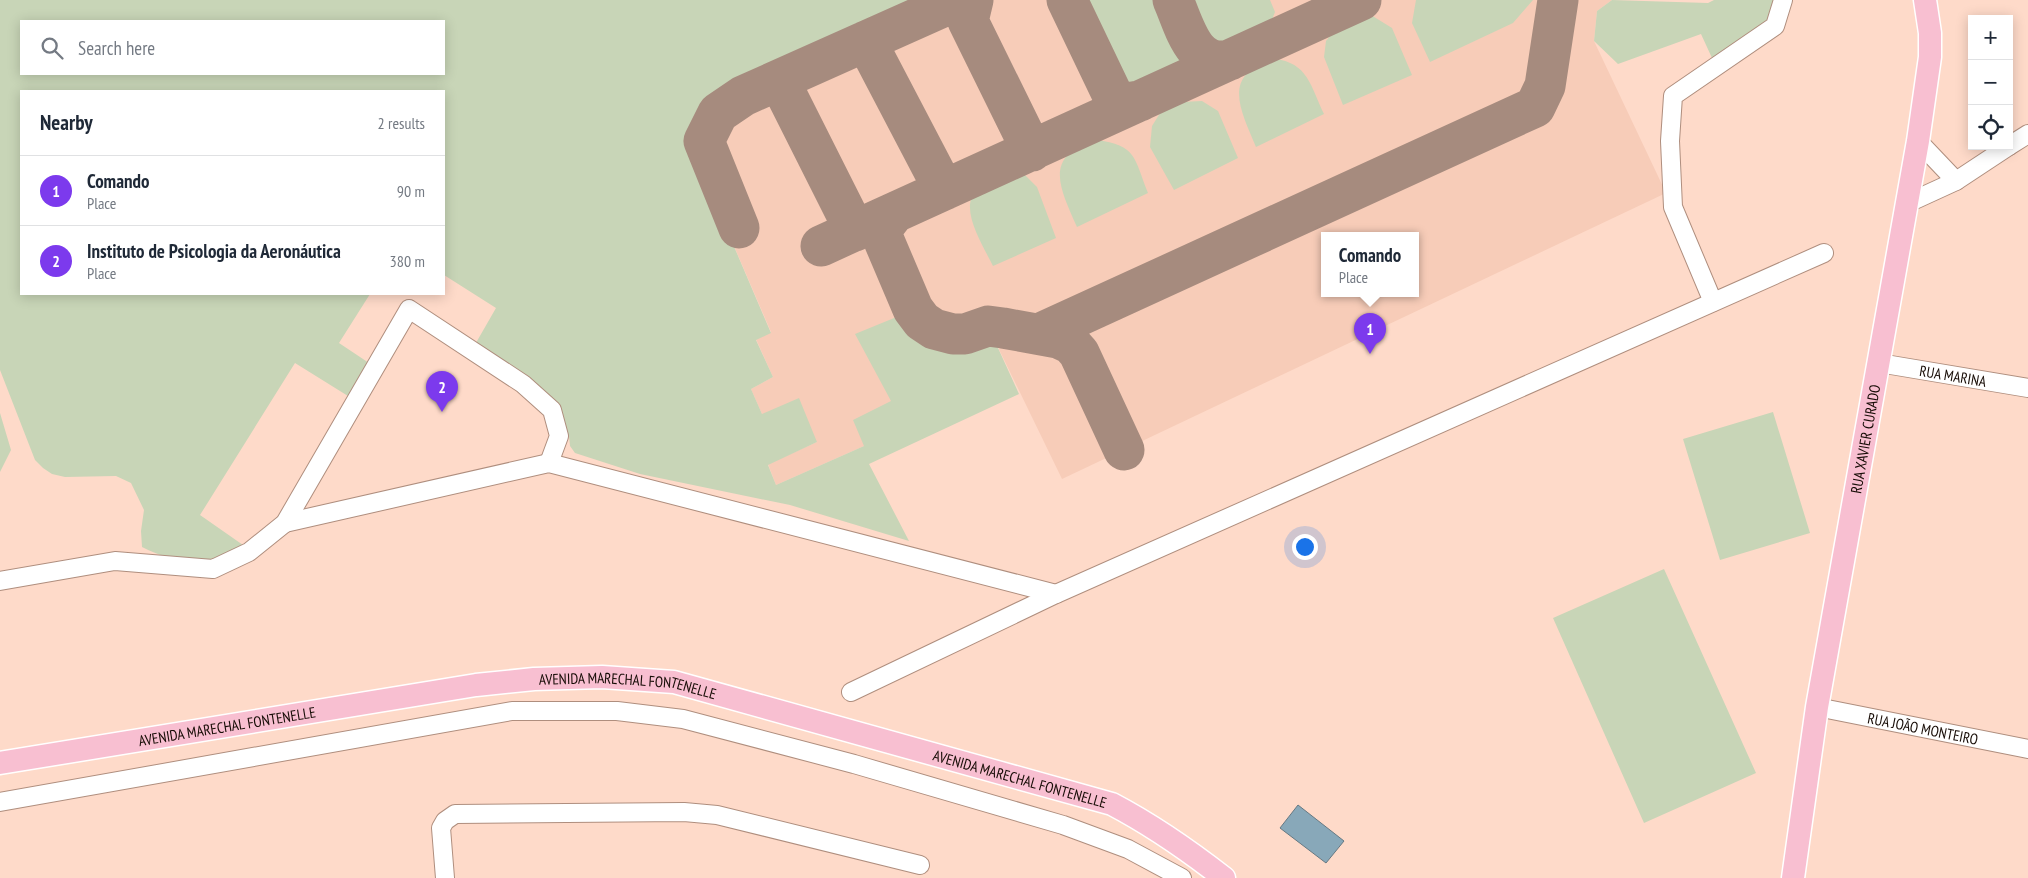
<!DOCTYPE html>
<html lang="en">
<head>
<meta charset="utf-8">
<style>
	body { margin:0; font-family:"PT Sans Narrow",sans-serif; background:#f6f6f7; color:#1f2937 }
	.controls { position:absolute; right:15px; top:15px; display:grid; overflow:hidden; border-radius:0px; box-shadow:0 2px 12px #0003 }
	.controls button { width:45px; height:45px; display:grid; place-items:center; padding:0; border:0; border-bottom:1px solid #e0e1e3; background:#fff; color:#1f2937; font:25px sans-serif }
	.you { position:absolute; left:1304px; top:546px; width:18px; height:18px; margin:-12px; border:4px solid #fff; border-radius:50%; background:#1a73e8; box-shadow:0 0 0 8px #1a73e833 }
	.badge { display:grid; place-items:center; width:32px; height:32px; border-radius:50%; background:#7c3aed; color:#fff; font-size:16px; font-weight:700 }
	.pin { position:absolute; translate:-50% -41px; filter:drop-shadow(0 1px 2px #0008) }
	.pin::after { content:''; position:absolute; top:26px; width:18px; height:15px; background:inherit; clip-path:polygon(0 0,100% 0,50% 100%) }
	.popup { position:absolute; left:1321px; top:232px; width:98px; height:65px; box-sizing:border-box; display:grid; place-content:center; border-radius:0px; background:#fff; filter:drop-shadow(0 1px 4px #0005); font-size:16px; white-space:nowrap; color:#747a83 }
	.popup b { font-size:19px; color:#1f2937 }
	.popup::after { content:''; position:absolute; left:50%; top:100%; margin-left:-10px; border:10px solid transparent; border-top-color:#fff }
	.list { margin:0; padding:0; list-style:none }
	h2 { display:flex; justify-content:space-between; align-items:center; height:65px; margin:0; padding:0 20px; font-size:21px }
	h2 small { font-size:16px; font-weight:400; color:#747a83 }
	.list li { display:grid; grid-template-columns:32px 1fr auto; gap:15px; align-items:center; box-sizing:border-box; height:70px; padding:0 20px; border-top:1px solid #e0e1e3 }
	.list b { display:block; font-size:19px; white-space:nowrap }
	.list p { margin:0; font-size:16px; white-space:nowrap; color:#747a83 }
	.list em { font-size:16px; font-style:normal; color:#747a83 }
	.icon { flex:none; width:28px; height:28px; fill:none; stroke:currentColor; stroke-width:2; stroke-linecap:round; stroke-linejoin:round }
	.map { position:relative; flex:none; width:2028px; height:878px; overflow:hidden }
	.search { position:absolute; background:#fff; box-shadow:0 2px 12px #0003; left:20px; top:20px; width:425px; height:55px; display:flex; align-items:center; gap:12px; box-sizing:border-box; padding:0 18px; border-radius:0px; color:#747a83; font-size:19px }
	.panel { position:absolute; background:#fff; box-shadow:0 2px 12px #0003; left:20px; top:90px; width:425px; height:205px; border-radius:0px }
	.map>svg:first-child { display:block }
	.built { fill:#f7ccb8; fill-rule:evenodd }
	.green { fill:#c8d5b7; fill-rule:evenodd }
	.water { fill:#88a8b9; stroke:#667983 }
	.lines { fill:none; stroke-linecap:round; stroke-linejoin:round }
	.taxiway { stroke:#a68b7e; stroke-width:41 }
	.minor-casing { stroke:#af8e7e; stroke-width:20 }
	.major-casing { stroke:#fff; stroke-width:25 }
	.minor { stroke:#fff; stroke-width:18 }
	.major { stroke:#f8bfd1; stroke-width:22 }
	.labels { text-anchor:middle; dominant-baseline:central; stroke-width:4.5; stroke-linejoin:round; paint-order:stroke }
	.street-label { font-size:15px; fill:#170c06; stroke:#fedac9 }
</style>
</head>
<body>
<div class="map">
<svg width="2028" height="878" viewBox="0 0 2028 878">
	<rect width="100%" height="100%" fill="#fedac9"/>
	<path class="built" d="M929,0H1612L1597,11L1594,41L1666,193L1062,479L993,337L969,349H945L924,340L892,401L864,446L776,485L768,464L817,442L762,414L751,389L773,377L756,339L771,332L700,167L695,136L703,115L723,94ZM1325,235H1415V293H1325Z"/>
	<path class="green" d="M0,0H929L723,94L703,115L695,136L700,167L771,333L756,340L773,377L751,389L762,414L799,398L817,442L768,465L776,485L864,446L853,420L891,401L855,334L899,316C919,335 938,354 968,349C976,348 985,341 993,337L1019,394L869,464L909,541L790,505L640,474L575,453L570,446L569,436L564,435L556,403L552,398L473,348L496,308L444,275V91H21V294H370L339,343L369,363L348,396L295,363L200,515L243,545C209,567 178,565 142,547L141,531L144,510L131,483L116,476L65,477L52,474L43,468L35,460L0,370ZM21,21H444V74H21Z
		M1081,0H1160L1183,48L1180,71L1165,86L1141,89L1120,79Z
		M1189,0H1270L1275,12C1272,18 1271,28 1267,34C1252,55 1224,45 1206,37Z
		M1416,0H1533L1513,23L1430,62L1412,23Z
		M1612,0L1708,3L1714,0H1778C1766,31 1740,44 1712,58L1701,34L1618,64L1594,41L1597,11Z
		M1371,15L1392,28L1412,75L1343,105L1324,57L1326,41L1336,28L1356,16Z
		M1274,59C1308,62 1311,87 1324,114L1256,147C1241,110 1220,75 1274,59Z
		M1202,101L1218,111L1238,158L1174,190L1150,147L1152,126L1162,110L1181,102Z
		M1096,140C1137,145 1134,158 1148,193L1077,227C1060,188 1042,156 1096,140Z
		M1014,175H1025L1037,187L1056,238L993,266C985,249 958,208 976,192C984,184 1003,180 1014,175Z
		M1773,412L1810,533L1720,560L1683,439Z
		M0,413L11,450L0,472Z
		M1664,569L1756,773L1644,823L1553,618Z"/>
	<path class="water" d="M1298,805L1344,841L1326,863L1280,828Z"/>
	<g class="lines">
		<path class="taxiway" d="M973,0L968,21L1032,151
			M1067,0L1113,96C1122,103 1129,103 1140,101
			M1173,0C1185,27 1193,68 1230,60
			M866,41L944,190
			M779,80L855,231
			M894,213L884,226L882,236L913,309L922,321L934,329L953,334H965L988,326L1003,328L1058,338L1071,344L1079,353L1124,450
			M739,228L704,141L718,113L743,96L958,0
			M821,246L1361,0
			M1039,334L1535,107L1545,86L1558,0"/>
		<g class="minor-casing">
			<g id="minor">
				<path d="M1918,141L1956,181"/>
				<path d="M2009,146L2028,134"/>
				<path d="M1908,203L1956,181L2009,146"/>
				<path d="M1713,302L1673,207L1670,141L1673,96L1775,26L1783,0"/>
				<path id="s1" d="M1879,363L2028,388"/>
				<path d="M285,523L549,463L1056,594"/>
				<path d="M0,581L115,561L213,569L249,552L285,523L409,309L523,384L552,410L559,436L549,463"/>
				<path d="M851,692L1056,594L1824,253"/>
				<path id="s2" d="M1817,707L2028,749"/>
				<path d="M0,802L512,711H617L683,719L854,764L1063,825L1128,849L1182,878"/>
				<path d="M445,878L441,828L445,821L455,814L684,812L717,815L920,865"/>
			</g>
		</g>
		<g class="major-casing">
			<g id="major">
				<path id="s3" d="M0,763L476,685L534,679L602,677L674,682L1112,804C1152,825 1188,850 1224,878"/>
				<path id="s4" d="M1793,878L1817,707L1918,141L1930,57V33L1925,0"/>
			</g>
		</g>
		<use href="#minor" class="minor"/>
		<use href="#major" class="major"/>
	</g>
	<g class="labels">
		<g class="street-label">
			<text stroke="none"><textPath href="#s1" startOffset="75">RUA MARINA</textPath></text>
			<text stroke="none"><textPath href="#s4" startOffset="445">RUA XAVIER CURADO</textPath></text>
			<text stroke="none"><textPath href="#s3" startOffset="635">AVENIDA MARECHAL FONTENELLE</textPath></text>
			<text stroke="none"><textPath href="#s3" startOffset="230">AVENIDA MARECHAL FONTENELLE</textPath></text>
			<text stroke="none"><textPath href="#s2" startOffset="108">RUA JOÃO MONTEIRO</textPath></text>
			<text stroke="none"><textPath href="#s3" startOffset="1040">AVENIDA MARECHAL FONTENELLE</textPath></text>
		</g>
	</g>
</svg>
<div class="controls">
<button>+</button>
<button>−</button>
<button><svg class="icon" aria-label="locate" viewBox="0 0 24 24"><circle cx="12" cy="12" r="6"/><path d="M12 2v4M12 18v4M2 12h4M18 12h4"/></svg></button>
</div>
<div class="you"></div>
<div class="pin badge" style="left:1370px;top:354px">1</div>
<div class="popup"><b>Comando</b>Place</div>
<div class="pin badge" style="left:442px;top:412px">2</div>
<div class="search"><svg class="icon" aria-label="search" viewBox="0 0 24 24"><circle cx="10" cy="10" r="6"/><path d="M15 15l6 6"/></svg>Search here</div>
<section class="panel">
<h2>Nearby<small>2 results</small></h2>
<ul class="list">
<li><span class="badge">1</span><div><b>Comando</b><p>Place</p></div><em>90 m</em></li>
<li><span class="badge">2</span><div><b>Instituto de Psicologia da Aeronáutica</b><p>Place</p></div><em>380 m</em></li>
</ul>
</section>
</div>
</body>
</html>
